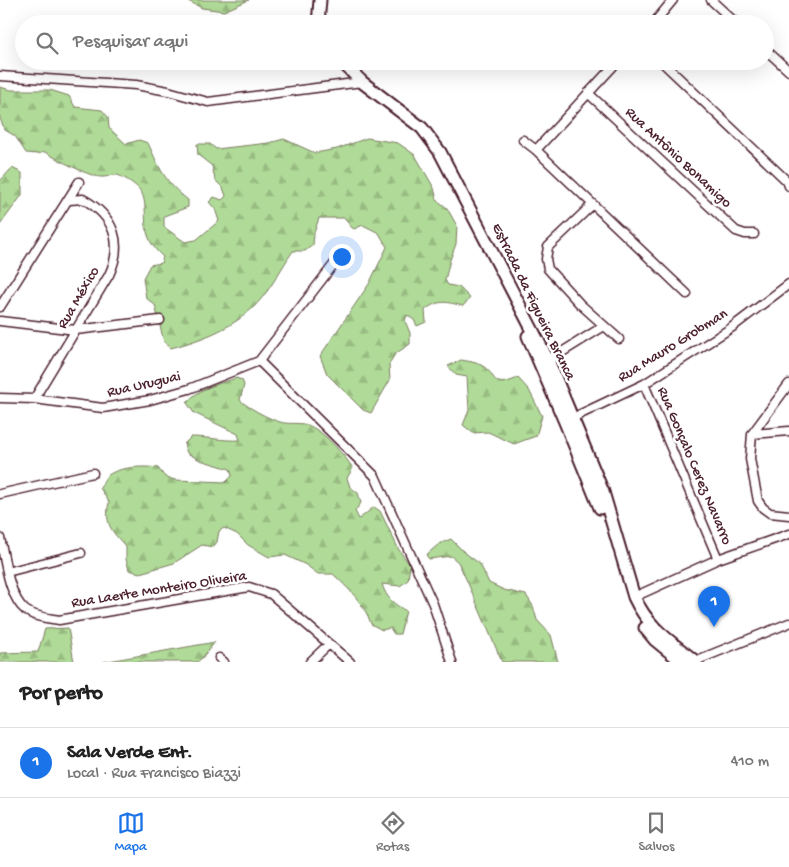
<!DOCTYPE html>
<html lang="pt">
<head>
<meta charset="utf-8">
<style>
	body { margin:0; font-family:"Gochi Hand",sans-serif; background:#f6f6f6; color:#222 }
	.you { position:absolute; left:341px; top:256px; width:18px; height:18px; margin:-12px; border:4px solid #fff; border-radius:50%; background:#1a73e8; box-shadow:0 0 0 8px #1a73e833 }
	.badge { display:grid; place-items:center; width:32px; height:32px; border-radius:50%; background:#1a73e8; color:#fff; font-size:16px; font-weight:700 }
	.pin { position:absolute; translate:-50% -41px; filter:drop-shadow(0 1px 2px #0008) }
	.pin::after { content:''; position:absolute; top:26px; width:18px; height:15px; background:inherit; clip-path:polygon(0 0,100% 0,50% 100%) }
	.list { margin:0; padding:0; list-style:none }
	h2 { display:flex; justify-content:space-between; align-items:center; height:65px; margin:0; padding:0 20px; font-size:21px }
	h2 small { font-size:16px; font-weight:400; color:#767676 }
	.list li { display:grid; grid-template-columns:32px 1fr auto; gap:15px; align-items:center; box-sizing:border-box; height:70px; padding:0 20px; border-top:1px solid #e0e0e0 }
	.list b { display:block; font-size:19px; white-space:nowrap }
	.list p { margin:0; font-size:16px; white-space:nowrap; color:#767676 }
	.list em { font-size:16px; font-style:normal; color:#767676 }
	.icon { flex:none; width:28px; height:28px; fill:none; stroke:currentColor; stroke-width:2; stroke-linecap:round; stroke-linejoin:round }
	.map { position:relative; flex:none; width:789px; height:662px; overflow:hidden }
	.search { position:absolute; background:#fff; box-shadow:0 5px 20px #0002; left:15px; right:15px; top:15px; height:55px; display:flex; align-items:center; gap:12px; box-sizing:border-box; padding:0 18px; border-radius:28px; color:#767676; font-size:19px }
	.sheet { height:135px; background:#fff }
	nav { display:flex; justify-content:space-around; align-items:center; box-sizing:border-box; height:70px; border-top:1px solid #e0e0e0; background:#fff; font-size:14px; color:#767676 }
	nav a { display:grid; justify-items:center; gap:2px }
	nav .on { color:#1a73e8 }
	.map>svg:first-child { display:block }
	.forest { fill:url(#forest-firs); stroke:#7c7c61 }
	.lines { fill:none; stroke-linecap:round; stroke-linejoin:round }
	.street-casing { stroke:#4a1f2b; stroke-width:11 }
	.secondary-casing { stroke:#4a1f2b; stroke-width:15 }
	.street { stroke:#fff; stroke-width:8 }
	.secondary { stroke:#fff; stroke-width:11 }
	.labels { text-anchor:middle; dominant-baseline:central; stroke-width:5; stroke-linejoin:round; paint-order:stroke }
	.street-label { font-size:15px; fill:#4a1f2b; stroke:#fff }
</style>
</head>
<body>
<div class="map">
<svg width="789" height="662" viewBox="0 0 789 662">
	<defs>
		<pattern id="forest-firs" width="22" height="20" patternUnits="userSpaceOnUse" patternTransform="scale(1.25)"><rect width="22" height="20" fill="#afda97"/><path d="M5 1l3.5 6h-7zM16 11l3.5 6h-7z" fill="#98bb82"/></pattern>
	</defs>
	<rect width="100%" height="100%" fill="#fff"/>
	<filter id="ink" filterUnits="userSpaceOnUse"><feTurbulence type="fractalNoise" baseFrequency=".02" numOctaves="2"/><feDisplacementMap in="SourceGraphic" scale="10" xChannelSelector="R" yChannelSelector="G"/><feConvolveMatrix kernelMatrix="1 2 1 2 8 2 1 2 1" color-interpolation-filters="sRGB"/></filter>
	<g filter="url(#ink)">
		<path class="forest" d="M186,0H249L224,11L202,8Z
			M0,87L11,90H50L69,96L75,107L102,110L108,117L109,128L126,144L139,140L148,143C160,169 164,181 188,200V207L164,216V227L185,242L196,240L219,221L215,209L209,202L214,197L222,200L226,196L223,188L215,180L212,166L198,155L197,144H210L216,149L269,143L284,139L315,153L337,149L367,138L398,143L415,155L434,188L437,200L447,208L457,226L456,244L450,260L445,280L448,285L459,287L470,298L463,306C447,302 439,299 425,310L426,322L417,326L414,320L407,315L405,321L410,333V344L395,354L389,364L390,380L371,413L363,410L327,374L320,356L369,284L387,247L379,233L363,225L354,229L350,226L345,218H319L314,233L313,245L305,251H293C282,267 273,285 261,299C239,326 204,339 171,348L164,342L155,305L146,298L143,278L150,265L161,263L163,257C154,249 148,240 146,227C144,214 148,197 137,187C133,183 122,176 117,175C112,174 106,178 101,177C90,177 55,158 45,152L37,154L26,153L15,136L5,130L0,119Z
			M12,168L22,173V195L0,225V181Z
			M461,360C467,361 475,362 481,365C499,375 489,390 518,378L529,390L542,416L536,436L514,444L488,432L473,433L463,425L469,410L467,377L456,375L448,366Z
			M236,378L242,380L244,385L240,400C247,407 274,422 285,423C293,424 304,422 312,427C326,434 344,455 353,468L347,478L350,487L358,493L361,503L355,511L359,519L374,507L380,511L399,550L410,565L408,580L400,586L382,584C386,598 394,604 406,611L400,634H394L390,628L382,630L371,624C365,604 348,588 333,574H318L306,565L285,555L269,557L248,545L237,534L224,528L219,531L217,542L213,547L202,545L174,563L140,573L129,570L126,559V547C112,531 104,525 109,502L100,488C102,485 104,480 106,477C117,466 145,466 158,468L165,477L175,480L226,482L232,476L230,469L200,460L187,453L184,444L191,437C207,437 223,441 240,440L238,434L194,413L187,403C197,388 220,384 236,378Z
			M451,539L464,552L480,564L489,583L504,590L526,595L533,606L537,620L551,635L558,662H502L467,581L458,562L451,556L429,559L426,555L439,544Z
			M68,628L74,662H0V653L38,652L45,629Z
			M215,642L202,658L197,662H103Z"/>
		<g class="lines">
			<g class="street-casing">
				<path id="street" d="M711,0L737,24
					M653,24L673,0
					M765,49L789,71
					M661,61L787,181L789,186
					M0,76L136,85L168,91L208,102L362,82
					M588,93L736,231L745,234H754
					M523,140L536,150L687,294
					M536,150L618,61
					M592,205L548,247L546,259L548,269L580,304L619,339
					M0,307L79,182
					M0,321L76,330L160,320
					M259,361L375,476L433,604L452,662
					M259,361L341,255
					M546,362L604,326
					M644,384L718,559
					M789,384L752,434L750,459L758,501L763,508L770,513L789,515
					M0,398L34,399L103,408L150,400L189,389L259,361
					M34,399L109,275C124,243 114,216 83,199L69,200
					M568,420L644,384L731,328L789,284
					M752,434L789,431
					M0,494L93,473
					M0,538C5,559 8,595 25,610C34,617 48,618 59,620L249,587L271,594L350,662
					M7,572L81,553
					M634,597L718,559L789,534
					M219,658L224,662
					M695,661L789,623
					M310,662L329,644"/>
			</g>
			<g class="secondary-casing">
				<path id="secondary" d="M318,24L320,0
					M341,61L362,82L422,128L440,152L548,360L603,492L634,597C649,629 669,640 696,662
					M528,336L565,422L600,508
					M645,628L655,640L682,662"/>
			</g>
			<use href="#street" class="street"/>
			<use href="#secondary" class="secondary"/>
		</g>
	</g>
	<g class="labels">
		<g class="street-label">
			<text transform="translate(678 158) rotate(43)">Rua Antônio Bonamigo</text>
			<text transform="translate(79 298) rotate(-60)">Rua México</text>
			<text transform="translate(533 302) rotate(64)">Estrada da Figueira Branca</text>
			<text transform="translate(673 346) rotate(-32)">Rua Mauro Grobman</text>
			<text transform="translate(144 385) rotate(-13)">Rua Uruguai</text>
			<text transform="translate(694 466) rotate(67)">Rua Gonçalo Cerez Navarro</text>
			<text transform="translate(159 590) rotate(-9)">Rua Laerte Monteiro Oliveira</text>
		</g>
	</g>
</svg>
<div class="you"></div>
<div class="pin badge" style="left:714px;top:627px">1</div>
<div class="search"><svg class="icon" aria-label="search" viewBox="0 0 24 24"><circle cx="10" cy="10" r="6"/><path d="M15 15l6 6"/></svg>Pesquisar aqui</div>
</div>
<section class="sheet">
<h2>Por perto<small></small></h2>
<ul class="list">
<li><span class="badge">1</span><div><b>Sala Verde Ent.</b><p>Local · Rua Francisco Biazzi</p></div><em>410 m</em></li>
</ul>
</section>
<nav>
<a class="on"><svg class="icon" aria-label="map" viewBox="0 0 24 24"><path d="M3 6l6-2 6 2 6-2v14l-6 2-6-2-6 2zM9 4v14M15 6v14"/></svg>Mapa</a>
<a><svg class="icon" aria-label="directions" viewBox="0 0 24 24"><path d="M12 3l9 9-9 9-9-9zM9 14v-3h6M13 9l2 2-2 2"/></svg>Rotas</a>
<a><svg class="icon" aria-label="saved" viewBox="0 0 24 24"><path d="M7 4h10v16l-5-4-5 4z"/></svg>Salvos</a>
</nav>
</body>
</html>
